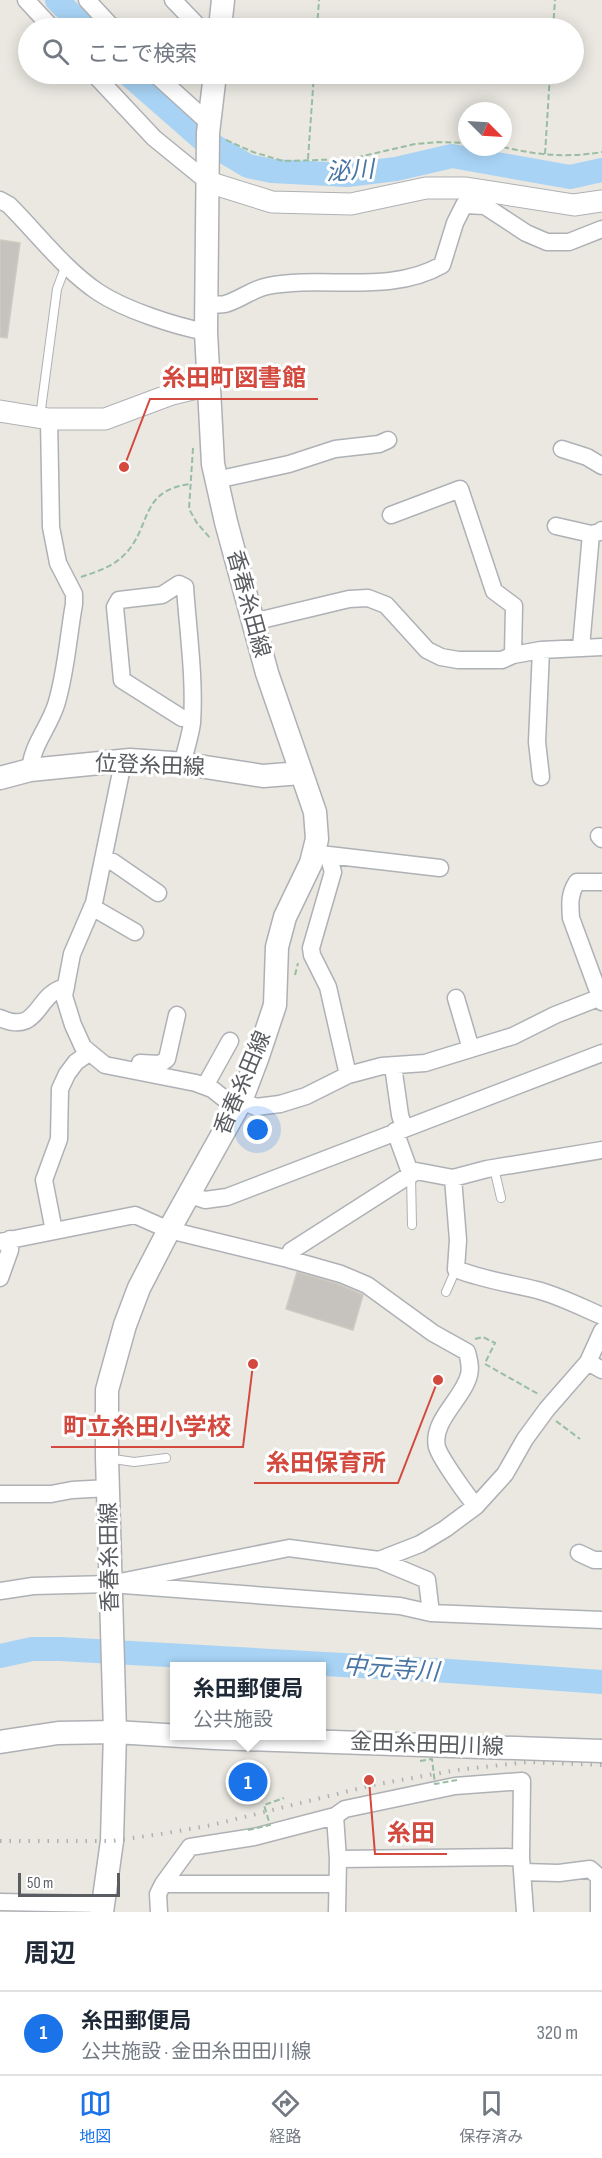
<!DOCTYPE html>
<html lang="ja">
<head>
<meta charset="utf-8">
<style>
	body { margin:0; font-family:"Sofia Sans Condensed","Noto Sans JP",sans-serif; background:#f2f2f3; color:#1f2937 }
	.compass { position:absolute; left:458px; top:102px; width:54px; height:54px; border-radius:50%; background:#fff; box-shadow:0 3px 15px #0003; rotate:114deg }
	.scale { position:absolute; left:18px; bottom:15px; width:102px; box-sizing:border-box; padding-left:6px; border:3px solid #595c60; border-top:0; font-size:16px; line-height:21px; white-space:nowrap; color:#595c60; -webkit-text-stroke:4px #fff; paint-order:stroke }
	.you { position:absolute; left:258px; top:1130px; width:21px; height:21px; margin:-15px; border:4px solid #fff; border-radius:50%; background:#1a73e8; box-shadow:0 0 0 9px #1a73e833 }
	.badge { display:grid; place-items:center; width:39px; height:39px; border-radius:50%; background:#1a73e8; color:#fff; font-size:20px; font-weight:700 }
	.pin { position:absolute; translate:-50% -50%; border:3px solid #fff; box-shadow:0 2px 6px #0006 }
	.popup { position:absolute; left:170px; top:1662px; width:156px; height:78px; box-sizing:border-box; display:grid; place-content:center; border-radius:0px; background:#fff; filter:drop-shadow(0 2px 4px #0005); font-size:20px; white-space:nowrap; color:#747a83 }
	.popup b { font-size:22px; color:#1f2937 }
	.popup::after { content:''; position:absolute; left:50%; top:100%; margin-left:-12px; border:12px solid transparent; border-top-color:#fff }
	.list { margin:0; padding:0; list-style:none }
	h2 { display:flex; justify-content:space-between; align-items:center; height:78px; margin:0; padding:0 24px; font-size:26px }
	h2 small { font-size:20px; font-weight:400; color:#747a83 }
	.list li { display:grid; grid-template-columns:39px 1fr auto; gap:18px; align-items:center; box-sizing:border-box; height:84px; padding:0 24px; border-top:2px solid #e0e1e3 }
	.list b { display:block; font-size:22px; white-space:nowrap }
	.list p { margin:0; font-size:20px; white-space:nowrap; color:#747a83 }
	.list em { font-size:20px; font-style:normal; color:#747a83 }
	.icon { flex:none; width:33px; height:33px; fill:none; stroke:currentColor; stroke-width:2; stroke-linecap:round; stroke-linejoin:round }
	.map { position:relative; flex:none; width:602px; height:1912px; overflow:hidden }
	.search { position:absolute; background:#fff; box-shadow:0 3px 15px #0003; left:18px; right:18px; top:18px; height:66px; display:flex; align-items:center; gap:15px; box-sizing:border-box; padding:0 21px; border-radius:33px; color:#747a83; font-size:22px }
	.sheet { height:162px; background:#fff }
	nav { display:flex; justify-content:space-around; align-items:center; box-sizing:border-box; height:84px; border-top:2px solid #e0e1e3; background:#fff; font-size:16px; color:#747a83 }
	nav a { display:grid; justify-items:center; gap:3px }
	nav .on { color:#1a73e8 }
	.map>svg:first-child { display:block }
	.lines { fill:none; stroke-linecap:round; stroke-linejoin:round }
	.river { stroke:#a8d3f4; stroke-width:24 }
	.building { fill:#c6c3be; stroke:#cecac0; stroke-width:1.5 }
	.service-casing { stroke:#aeb1b5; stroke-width:10 }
	.minor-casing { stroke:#aeb1b5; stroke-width:19 }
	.tertiary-casing { stroke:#aeb1b5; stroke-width:23 }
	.secondary-casing { stroke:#aeb0b5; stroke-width:25 }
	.path { stroke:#99bda3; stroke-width:2; stroke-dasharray:6 3; stroke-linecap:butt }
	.service { stroke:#fff; stroke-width:8 }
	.minor { stroke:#fff; stroke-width:16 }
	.tertiary { stroke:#fff; stroke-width:21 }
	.secondary { stroke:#fff; stroke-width:22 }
	.rail { stroke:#afb0b0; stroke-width:4; stroke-dasharray:1.5 8; stroke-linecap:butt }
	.path-bridge { stroke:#99bda3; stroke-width:2; stroke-dasharray:6 3; stroke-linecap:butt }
	.labels { text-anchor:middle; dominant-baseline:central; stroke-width:6; stroke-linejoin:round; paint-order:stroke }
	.street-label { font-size:22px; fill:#595c60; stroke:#fff }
	.water-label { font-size:24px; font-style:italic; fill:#4875a3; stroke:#fff }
	.leader { fill:none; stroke:#d3493e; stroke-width:2 }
	.callout-dot { fill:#d3493e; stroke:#fff; stroke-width:2 }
	.callout-label { font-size:24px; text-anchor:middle; font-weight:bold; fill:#d3493e; stroke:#fff; stroke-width:6; stroke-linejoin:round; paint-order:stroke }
</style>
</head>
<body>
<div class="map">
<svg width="602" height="1912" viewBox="0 0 602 1912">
	<rect width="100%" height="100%" fill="#eae8e1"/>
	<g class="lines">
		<path class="river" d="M57,0L85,28
			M128,74L201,138L248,166L272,171L347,175L396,169L452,156L570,177L602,170
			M0,1656L32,1649H60L449,1671L602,1682"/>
	</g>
	<path class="building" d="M0,240L20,243L7,338L0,337Z
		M297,1272L338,1284L363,1295L353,1330L286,1309Z"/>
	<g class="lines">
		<g class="service-casing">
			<path id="service" d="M40,417L57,289L66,265
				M494,1168L501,1198
				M411,1175L412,1225
				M446,1292L456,1269
				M107,1458L134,1462L166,1458"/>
		</g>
		<g class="minor-casing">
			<path id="minor" d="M26,0L52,28
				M87,0L113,28
				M173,0L200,28
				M94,74L154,138L208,182
				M155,74L209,123
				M0,200L9,205C38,234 64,269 98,292C125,310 175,326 206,332
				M207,304C212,304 220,305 225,304C240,300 252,289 268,286C325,275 389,295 442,265L455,223L464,205L485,206L526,233L547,242H569L602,229
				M562,449L587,457L602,466
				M216,480L289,464L335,449L379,444L388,440
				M391,515L460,489L494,591L514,606L513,655
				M556,526L591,534
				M253,622L349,599L368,598L386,605L427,650L441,657L458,660H502L513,655L541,650L602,647
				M581,647L591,534L600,532L602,530
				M541,650L537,742L541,777
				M126,761L121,772L94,903L72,954L64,996L73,1025L83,1047L105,1065L196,1083L212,1089L226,1100L238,1106
				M182,764C186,750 190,736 192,723C195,678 188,632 185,587L179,584L162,595L119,600L115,607L122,680L182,718H192
				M30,770C32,745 48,729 56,705C66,673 68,638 74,604V594L58,563L51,527L49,419
				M599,836L602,839
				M320,854L440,868
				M328,855L333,872L311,948L312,955L328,987L348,1075
				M103,859L113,862L158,893
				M602,882H577C569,894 570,904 571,918L602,1002
				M92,907L135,932
				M456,998L471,1049
				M0,1018C40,1036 35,993 66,987
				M140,1063L160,1064L167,1059L177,1015
				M393,1066L400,1115L404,1128
				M205,1086L230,1041
				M241,1101L256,1107L280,1104L306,1096L348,1075L382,1066L425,1063L513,1036L555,1015L601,997
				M395,1131L411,1175
				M453,1178L458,1240L456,1269C483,1280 509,1283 537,1290C560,1296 581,1307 602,1316
				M190,1195L205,1200L227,1197L602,1053
				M54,1231L44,1180L59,1139L60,1089L67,1074L76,1062L89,1053
				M0,1242L135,1215L169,1230L288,1259L291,1251L416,1171L453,1178L487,1169L602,1150
				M288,1259L341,1274L367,1285L433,1333L467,1352C469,1360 471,1367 469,1375C463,1399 431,1421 437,1447C440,1458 468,1497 476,1506
				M0,1278L10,1250V1239
				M588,1362L602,1370
				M0,1494H51L72,1490L109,1488
				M579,1553L594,1560H602
				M379,1560L420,1544L445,1529L476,1506L505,1474L525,1439L547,1409L588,1362L602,1331
				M110,1584L289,1548L379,1560L427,1580L431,1613L602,1620
				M0,1591L33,1586L110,1584L400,1606L431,1613
				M338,1859L521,1857L525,1912
				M522,1872L559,1873L590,1869L599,1877V1912
				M163,1884L190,1847L254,1837L335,1816
				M0,1902L103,1904
				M159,1912L158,1894L163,1884H337
				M337,1912L338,1859L335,1816L345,1809L455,1786L522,1781L521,1857"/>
		</g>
		<g class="tertiary-casing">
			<path id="tertiary" d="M208,182L272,202L351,204L426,188H466L574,205L602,201
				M0,411L49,419H105L172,394L209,385"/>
		</g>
		<g class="secondary-casing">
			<path id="secondary" d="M220,28L223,0
				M0,778L30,770L130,760L186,764L263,776L301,773
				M0,1742L58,1733L115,1732L215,1738L602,1751
				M102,1912L112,1841L115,1732L107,1458V1390L125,1325L139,1288L169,1230L241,1101L258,1056L275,1005L277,947L285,917L311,863L317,839L315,812L267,673L226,522L213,464L206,332L208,133L215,74"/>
		</g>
		<path class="path" d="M317,28L319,0
			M553,28L555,0
			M226,140L253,152L283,161L350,159L415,144L438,142L467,143
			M503,147C536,155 568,158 602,152
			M545,154L550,74
			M308,159L314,74
			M193,448L189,509L197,523L211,539
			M81,577C95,572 110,568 122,557C153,529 137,491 190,484
			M295,975L298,963
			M475,1339L483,1337L495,1343L485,1363
			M485,1364L540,1395
			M556,1421L580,1439"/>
		<use href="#service" class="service"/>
		<use href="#minor" class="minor"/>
		<use href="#tertiary" class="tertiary"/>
		<use href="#secondary" class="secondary"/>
		<path class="rail" d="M0,1841H112L167,1833L212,1825L373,1785L457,1770L527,1762L602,1765"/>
		<path class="path-bridge" d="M420,1761L432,1759L435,1784L457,1780
			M248,1830L270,1825L264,1805L284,1798"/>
	</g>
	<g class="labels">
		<g class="street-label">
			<text transform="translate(248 604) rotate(75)">香春糸田線</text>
			<text transform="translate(150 766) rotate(2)">位登糸田線</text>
			<text transform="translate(243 1083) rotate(-67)">香春糸田線</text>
			<text transform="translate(110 1557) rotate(-91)">香春糸田線</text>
			<text transform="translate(427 1745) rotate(2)">金田糸田田川線</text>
		</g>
		<g class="water-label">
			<text transform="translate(350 171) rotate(-4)">泌川</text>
			<text transform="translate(391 1669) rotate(4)">中元寺川</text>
		</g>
	</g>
	<path class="leader" d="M124 467L150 399H318M253 1364L243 1447H51M438 1380L398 1483H254M369 1780L375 1854H447"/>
	<g class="callout-dot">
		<circle cx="124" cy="467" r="6"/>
		<circle cx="253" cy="1364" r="6"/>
		<circle cx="438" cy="1380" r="6"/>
		<circle cx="369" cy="1780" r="6"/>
	</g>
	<g class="callout-label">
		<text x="234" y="386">糸田町図書館</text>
		<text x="147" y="1435">町立糸田小学校</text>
		<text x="326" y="1471">糸田保育所</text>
		<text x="411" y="1841">糸田</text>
	</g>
</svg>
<svg class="compass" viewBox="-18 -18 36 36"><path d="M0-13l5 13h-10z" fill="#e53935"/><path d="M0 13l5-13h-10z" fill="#747a83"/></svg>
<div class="scale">50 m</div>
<div class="you"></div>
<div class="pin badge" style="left:248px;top:1782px">1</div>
<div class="popup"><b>糸田郵便局</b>公共施設</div>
<div class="search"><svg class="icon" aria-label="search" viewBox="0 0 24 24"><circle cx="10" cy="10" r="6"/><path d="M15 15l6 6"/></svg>ここで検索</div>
</div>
<section class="sheet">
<h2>周辺<small></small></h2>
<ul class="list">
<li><span class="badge">1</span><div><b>糸田郵便局</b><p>公共施設 · 金田糸田田川線</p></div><em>320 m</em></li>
</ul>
</section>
<nav>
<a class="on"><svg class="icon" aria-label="map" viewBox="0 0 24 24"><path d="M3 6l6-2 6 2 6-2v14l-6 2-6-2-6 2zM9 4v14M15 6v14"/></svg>地図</a>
<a><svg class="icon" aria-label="directions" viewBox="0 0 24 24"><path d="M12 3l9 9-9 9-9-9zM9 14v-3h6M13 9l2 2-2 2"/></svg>経路</a>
<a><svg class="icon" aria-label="saved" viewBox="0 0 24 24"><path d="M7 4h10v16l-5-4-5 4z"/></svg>保存済み</a>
</nav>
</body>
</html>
